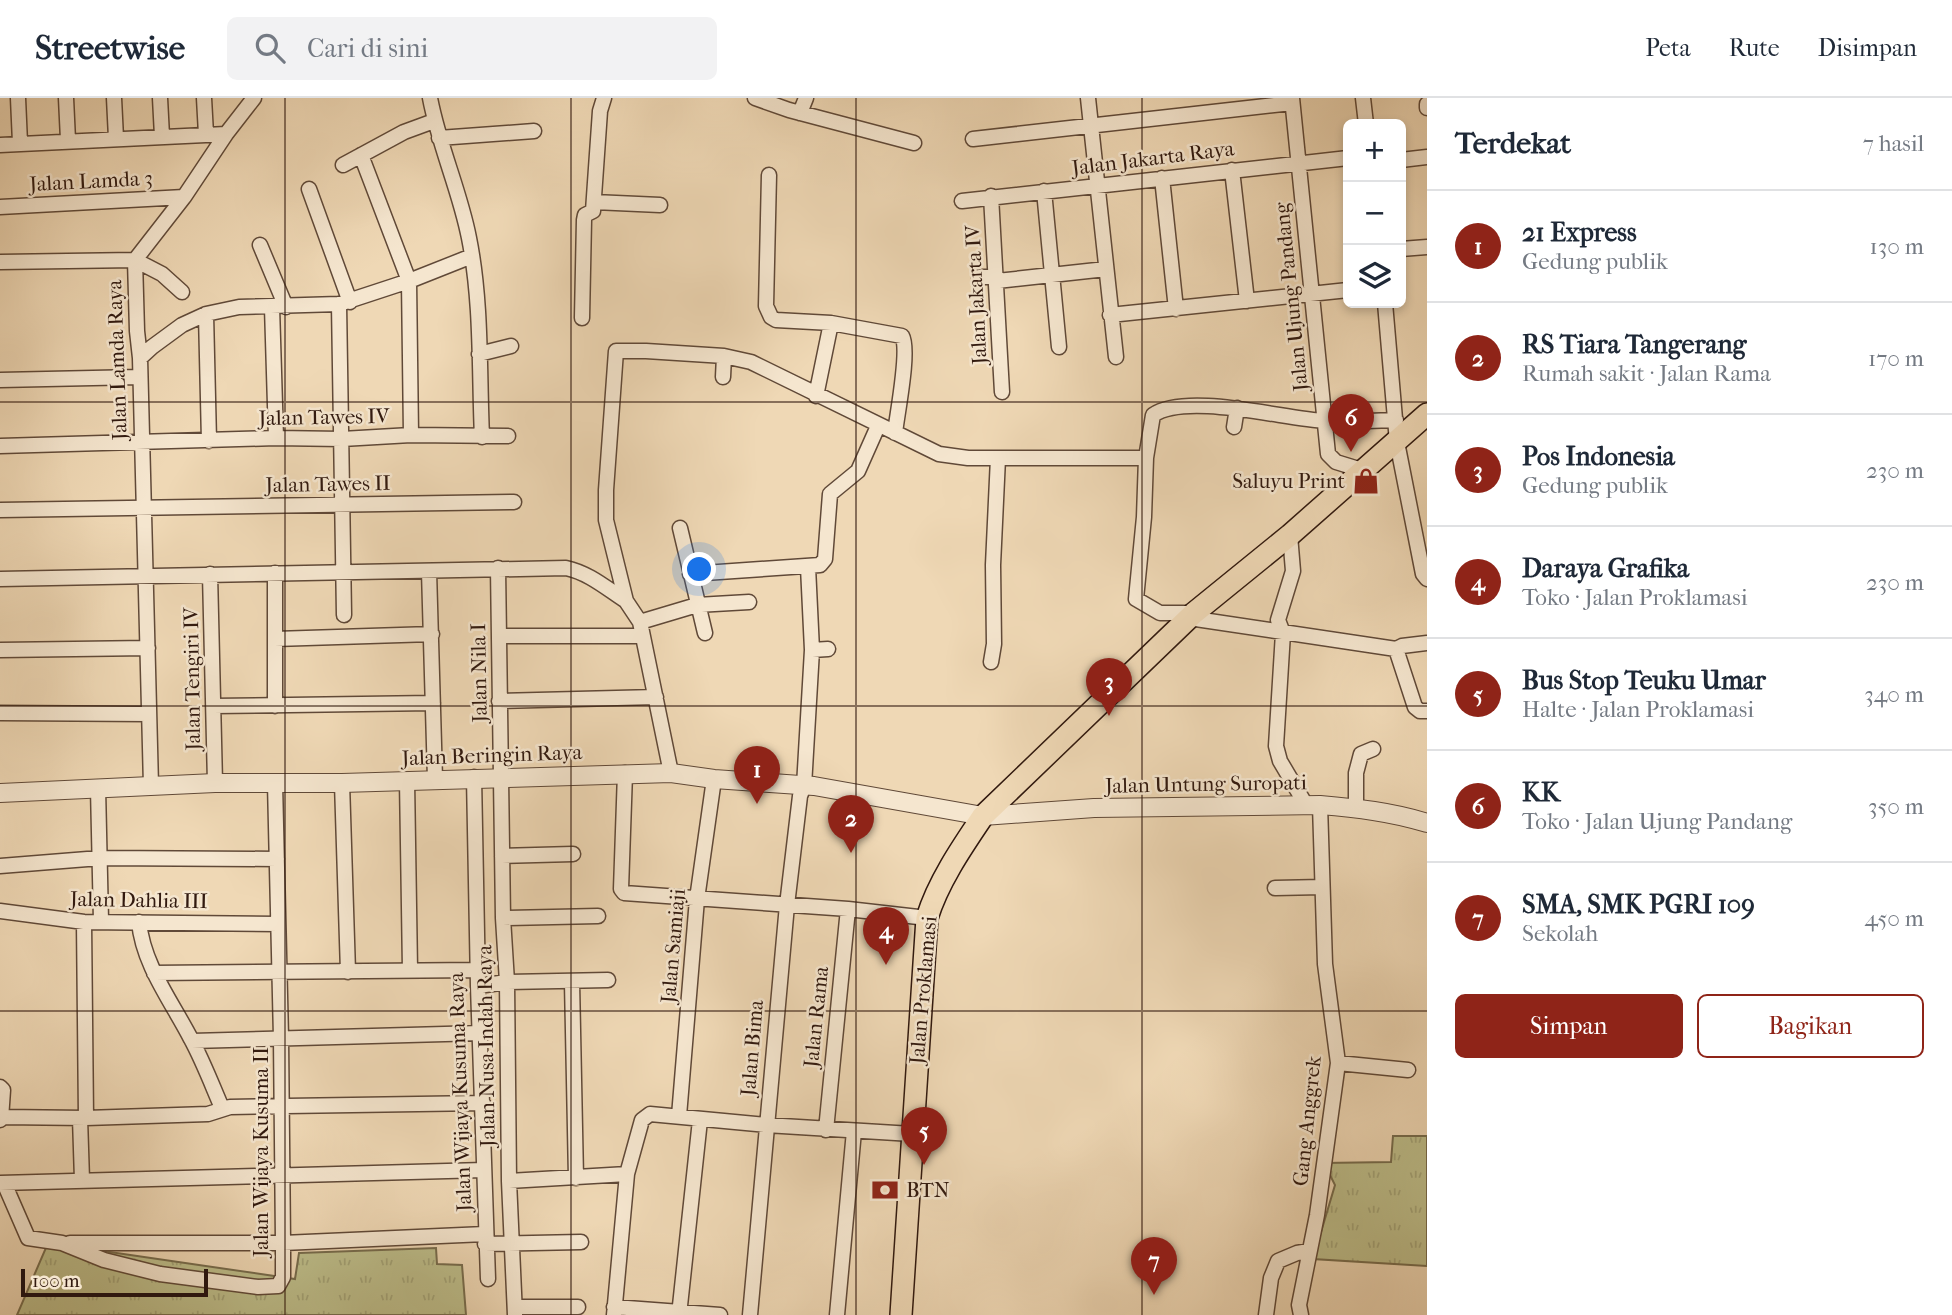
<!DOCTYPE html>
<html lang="id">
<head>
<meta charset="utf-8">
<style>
	body { margin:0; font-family:"IM FELL French Canon",serif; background:#f2f2f3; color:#1f2937 }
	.controls { position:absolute; right:21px; top:21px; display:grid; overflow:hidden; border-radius:10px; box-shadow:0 4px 10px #0003 }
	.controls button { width:63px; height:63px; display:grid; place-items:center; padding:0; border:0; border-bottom:2px solid #e0e1e3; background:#fff; color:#1f2937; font:35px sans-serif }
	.scale { position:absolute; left:21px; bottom:18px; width:187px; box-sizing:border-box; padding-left:7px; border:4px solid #31190f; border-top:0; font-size:19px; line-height:24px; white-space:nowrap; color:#31190f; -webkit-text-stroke:5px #f5e6cf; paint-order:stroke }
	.you { position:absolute; left:700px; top:472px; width:24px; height:24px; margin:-18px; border:5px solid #fff; border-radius:50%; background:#1a73e8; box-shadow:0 0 0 10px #1a73e833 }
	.badge { display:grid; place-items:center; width:46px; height:46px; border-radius:50%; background:#8f2418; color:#fff; font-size:23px; font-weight:700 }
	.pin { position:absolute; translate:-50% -58px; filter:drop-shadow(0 2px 4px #0008) }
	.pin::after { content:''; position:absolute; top:37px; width:24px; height:21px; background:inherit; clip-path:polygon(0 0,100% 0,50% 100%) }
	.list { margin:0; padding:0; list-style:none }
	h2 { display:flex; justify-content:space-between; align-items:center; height:91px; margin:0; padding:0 28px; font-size:30px }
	h2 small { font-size:23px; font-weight:400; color:#747a83 }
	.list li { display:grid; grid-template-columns:46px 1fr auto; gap:21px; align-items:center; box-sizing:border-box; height:112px; padding:0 28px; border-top:2px solid #e0e1e3 }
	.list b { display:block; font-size:26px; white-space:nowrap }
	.list p { margin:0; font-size:23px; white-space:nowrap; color:#747a83 }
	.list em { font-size:23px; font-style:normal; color:#747a83 }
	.actions { display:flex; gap:14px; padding:21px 28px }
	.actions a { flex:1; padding:16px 0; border:2px solid #8f2418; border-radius:10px; text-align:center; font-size:24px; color:#8f2418 }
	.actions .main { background:#8f2418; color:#fff }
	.icon { flex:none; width:38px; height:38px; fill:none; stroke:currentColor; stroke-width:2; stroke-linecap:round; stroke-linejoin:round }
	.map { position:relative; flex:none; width:1427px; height:1217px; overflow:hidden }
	header { display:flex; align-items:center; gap:42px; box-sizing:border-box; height:98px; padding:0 35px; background:#fff; border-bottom:2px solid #e0e1e3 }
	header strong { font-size:33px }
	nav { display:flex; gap:38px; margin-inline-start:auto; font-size:24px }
	.search { width:490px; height:63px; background:#f2f2f3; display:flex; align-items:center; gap:18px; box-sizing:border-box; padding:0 24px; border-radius:10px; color:#747a83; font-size:26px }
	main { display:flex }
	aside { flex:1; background:#fff }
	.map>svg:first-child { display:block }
	.grass { fill:url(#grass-tufts); stroke:#776c4d; stroke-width:2 }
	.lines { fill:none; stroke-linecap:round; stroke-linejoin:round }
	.minor-casing { stroke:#604938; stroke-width:17 }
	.tertiary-casing { stroke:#604938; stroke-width:20 }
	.primary-casing { stroke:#31190f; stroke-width:24 }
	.minor { stroke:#f5e6cf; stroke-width:14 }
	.tertiary { stroke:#f5e6cf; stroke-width:18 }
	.primary { stroke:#efd8b5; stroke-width:21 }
	.grid { fill:none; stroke:#31190f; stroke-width:2; stroke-opacity:0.55 }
	.labels { text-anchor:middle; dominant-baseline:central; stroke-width:5; stroke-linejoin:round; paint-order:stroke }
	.street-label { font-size:21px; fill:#31190f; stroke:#f5e6cf }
	.poi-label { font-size:21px; fill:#31190f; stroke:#f5e6cf; text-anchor:end }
</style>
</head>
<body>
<header>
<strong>Streetwise</strong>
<div class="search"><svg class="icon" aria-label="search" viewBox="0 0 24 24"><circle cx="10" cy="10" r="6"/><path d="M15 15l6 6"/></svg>Cari di sini</div>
<nav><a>Peta</a><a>Rute</a><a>Disimpan</a></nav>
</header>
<main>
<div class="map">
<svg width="1427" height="1217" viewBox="0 0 1427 1217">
	<defs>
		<pattern id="grass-tufts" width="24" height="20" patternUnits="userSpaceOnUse" patternTransform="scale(1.75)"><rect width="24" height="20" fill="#bdbe8b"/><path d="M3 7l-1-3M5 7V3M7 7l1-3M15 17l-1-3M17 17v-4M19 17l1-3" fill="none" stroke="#a3a377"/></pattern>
	</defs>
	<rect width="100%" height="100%" fill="#efd8b5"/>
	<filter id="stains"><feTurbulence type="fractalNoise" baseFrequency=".00286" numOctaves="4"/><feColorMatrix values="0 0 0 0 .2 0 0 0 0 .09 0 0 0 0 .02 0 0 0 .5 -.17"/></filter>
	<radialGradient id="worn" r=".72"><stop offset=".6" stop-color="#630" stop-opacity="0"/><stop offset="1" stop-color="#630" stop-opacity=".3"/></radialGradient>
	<path class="grass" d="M1393,1038H1427V1168L1313,1161L1335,1087L1324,1065L1391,1064Z
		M48,1145L295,1181L299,1155L436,1150L437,1166L462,1167L466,1217H17Z"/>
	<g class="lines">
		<g class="minor-casing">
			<path id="minor" d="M18,0L20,45
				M66,0L68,42
				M114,0L116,40
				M160,0L162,38
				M204,0L206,36
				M430,0C439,48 460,93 469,140C482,205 479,273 482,339
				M755,0L789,12L914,45
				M1088,0L1116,259
				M1292,0L1328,356L1336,364L1362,372
				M1363,0L1366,26
				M1427,6V10
				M800,15L806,0
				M439,40L534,33
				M973,41L1292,5
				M0,47L226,36
				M361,57L409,183L411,337
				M1401,62L1427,59
				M343,67L404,34L434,23
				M1232,72L1247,203
				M769,77L766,208L771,219L776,222L831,225L902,238C910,252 897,316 895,335
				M1162,80L1176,211
				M309,91L350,204
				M1044,93L1059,249
				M991,98L1002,294
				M962,103L1348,60
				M594,104L660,107
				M0,109L184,99
				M260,147L286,209
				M1401,151L1427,149
				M0,164L135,162L162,176L182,194
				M979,179H997
				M997,183L1106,171
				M1385,205L1397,344L1423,476L1427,481
				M339,206L344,517
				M272,209L276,340
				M206,216L209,343
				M1110,217L1348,192
				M582,220L584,122L585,117L593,113L600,13L604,0
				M479,256L511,248
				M140,260L152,249L182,227L206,216L239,209L339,206L409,183L472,158
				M723,279L724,258
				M0,282L139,279
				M816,298L831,225
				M1234,329L1237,310
				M0,348L276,340L342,341L411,337L508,338
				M0,412L514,404
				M680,430L705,535
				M1290,437L1293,473L1278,522L1283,535L1276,648L1280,663L1306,707
				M498,470L503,820L507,884L509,1083L515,1217
				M429,473L435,681
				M275,475V608
				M210,476L215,685
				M690,476L820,467L825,461L830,396L858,373L878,328
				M0,481L566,470C589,475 606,490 626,503
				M1194,515H1160L1136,501L1144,419L1146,360L1153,317C1187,294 1284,321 1325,323C1348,324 1373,323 1396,322
				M1189,520L1396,551
				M640,524L697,507L749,504
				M499,538H642
				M275,541L432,536
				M1427,545L1402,548L1396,551L1415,609L1420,613H1427
				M0,552L148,550
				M812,552L828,551
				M991,564L994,546L993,467L998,360
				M499,603L656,599
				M213,608L433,605
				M0,615L149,616
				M625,675L621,791L624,795L848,811L927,820
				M671,675L640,524L626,503L606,422V392L616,253H646L724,258L751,264L939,356L968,360H1146
				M474,679L478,888L488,1181
				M407,682L410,872
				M342,685L348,874
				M151,688L140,260L137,233L135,162L184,99L226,36L254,0
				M98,690L101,823
				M1356,710V675L1361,656L1373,651
				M502,758L573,756
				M0,768L100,760L277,761
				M1275,790L1322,789
				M0,813L84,824L278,826
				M503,820L598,818
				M84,824L86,1020
				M139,824C143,867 172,904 191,941C203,963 212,987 222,1010
				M154,875L478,872
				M572,884L576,1080
				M478,888L507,884L608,882
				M192,943L481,935
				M1338,965L1408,972
				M0,989L3,992L1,1021
				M679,1018L697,801L714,681
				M80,1020L82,1082
				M0,1022L3,1019L86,1020L208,1016L230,1009L483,1005
				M826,1032L848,811
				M509,1083L627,1076
				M0,1085L484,1072
				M4,1085L28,1140L62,1145L104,1162L160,1176L258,1189L278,1188L283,1179V1145L281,940L275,685
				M70,1145H283L485,1136
				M485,1146L581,1144
				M515,1209H578
				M614,1209L720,1217
				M614,1217L627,1076L642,1022L650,1016L766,1027L912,1036
				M679,1217L700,1022
				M750,1217L787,807L800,698L804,688L812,552L808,469
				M837,1217L854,1033
				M1266,1217L1271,1180L1278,1163L1297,1155L1309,1153
				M1301,1217L1299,1207L1317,1117L1338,965L1325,866L1320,707"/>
		</g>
		<g class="tertiary-casing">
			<path id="tertiary" d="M0,695L215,685H342L671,675L714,681L814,688L983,718L1094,710L1320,707C1356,710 1392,714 1427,725"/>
		</g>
		<g class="primary-casing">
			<path id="primary" d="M901,1217L927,820C938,784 962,749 983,718L1194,515L1290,437L1427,316"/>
		</g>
		<use href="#minor" class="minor"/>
		<use href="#tertiary" class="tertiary"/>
		<use href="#primary" class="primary"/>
	</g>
	<path class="grid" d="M285,0V1217M571,0V1217M856,0V1217M1142,0V1217M0,304H1427M0,608H1427M0,913H1427"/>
	<defs>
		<g id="shop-bare" transform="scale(2.1)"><path d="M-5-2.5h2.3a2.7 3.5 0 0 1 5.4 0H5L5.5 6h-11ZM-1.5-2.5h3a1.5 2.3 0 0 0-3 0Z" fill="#8f2418" stroke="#f5e6cf" stroke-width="2.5" paint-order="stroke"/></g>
		<g id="bank-bare" transform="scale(2.1)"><path d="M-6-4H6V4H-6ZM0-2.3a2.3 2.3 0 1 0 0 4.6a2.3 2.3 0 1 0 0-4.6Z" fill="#8f2418" stroke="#f5e6cf" stroke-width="2.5" paint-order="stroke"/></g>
	</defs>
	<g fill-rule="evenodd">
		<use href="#shop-bare" x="1366" y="383"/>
		<use href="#bank-bare" x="885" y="1092"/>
	</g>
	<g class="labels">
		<g class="street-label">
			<text transform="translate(1153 60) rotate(-7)">Jalan Jakarta Raya</text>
			<text transform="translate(91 83) rotate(-3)">Jalan Lamda 3</text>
			<text transform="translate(976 197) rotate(-93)">Jalan Jakarta IV</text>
			<text transform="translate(1291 199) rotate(-96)">Jalan Ujung Pandang</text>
			<text transform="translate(117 262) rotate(-92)">Jalan Lamda Raya</text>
			<text transform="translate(324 319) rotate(-1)">Jalan Tawes IV</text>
			<text transform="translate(328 386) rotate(-1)">Jalan Tawes II</text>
			<text transform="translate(479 575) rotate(-91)">Jalan Nila I</text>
			<text transform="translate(192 581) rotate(-91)">Jalan Tengiri IV</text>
			<text transform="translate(492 657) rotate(-2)">Jalan Beringin Raya</text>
			<text transform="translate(1206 686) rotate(-1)">Jalan Untung Suropati</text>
			<text transform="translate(139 802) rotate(1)">Jalan Dahlia III</text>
			<text transform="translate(673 848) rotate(-85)">Jalan Samiaji</text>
			<text transform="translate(923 892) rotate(-85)">Jalan Proklamasi</text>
			<text transform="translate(816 919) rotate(-84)">Jalan Rama</text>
			<text transform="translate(486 948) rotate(-91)">Jalan Nusa Indah Raya</text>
			<text transform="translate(752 950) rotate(-85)">Jalan Bima</text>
			<text transform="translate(460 994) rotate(-92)">Jalan Wijaya Kusuma Raya</text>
			<text transform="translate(1307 1023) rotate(-84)">Gang Anggrek</text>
			<text transform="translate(261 1054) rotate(-90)">Jalan Wijaya Kusuma II</text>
		</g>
		<g class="poi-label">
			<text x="1345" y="383">Saluyu Print</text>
			<text x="906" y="1092" text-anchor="start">BTN</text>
		</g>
	</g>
	<rect width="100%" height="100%" filter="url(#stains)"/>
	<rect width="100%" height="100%" fill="url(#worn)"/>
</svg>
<div class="controls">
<button>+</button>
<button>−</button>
<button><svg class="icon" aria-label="layers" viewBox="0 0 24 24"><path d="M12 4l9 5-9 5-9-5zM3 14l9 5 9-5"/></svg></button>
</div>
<div class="scale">100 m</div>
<div class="you"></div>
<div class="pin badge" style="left:757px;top:706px">1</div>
<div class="pin badge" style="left:851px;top:755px">2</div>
<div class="pin badge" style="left:1109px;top:618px">3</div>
<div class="pin badge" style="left:886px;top:867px">4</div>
<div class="pin badge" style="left:924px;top:1067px">5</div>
<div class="pin badge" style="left:1351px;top:354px">6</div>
<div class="pin badge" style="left:1154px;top:1197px">7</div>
</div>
<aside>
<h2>Terdekat<small>7 hasil</small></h2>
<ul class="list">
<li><span class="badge">1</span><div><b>21 Express</b><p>Gedung publik</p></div><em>130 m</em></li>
<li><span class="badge">2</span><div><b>RS Tiara Tangerang</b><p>Rumah sakit · Jalan Rama</p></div><em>170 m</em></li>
<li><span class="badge">3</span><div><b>Pos Indonesia</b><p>Gedung publik</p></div><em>230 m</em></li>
<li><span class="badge">4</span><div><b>Daraya Grafika</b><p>Toko · Jalan Proklamasi</p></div><em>230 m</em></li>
<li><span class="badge">5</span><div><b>Bus Stop Teuku Umar</b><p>Halte · Jalan Proklamasi</p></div><em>340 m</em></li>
<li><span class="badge">6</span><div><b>KK</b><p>Toko · Jalan Ujung Pandang</p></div><em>350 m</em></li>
<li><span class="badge">7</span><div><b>SMA, SMK PGRI 109</b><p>Sekolah</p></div><em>450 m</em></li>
</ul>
<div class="actions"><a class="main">Simpan</a><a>Bagikan</a></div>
</aside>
</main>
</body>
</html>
